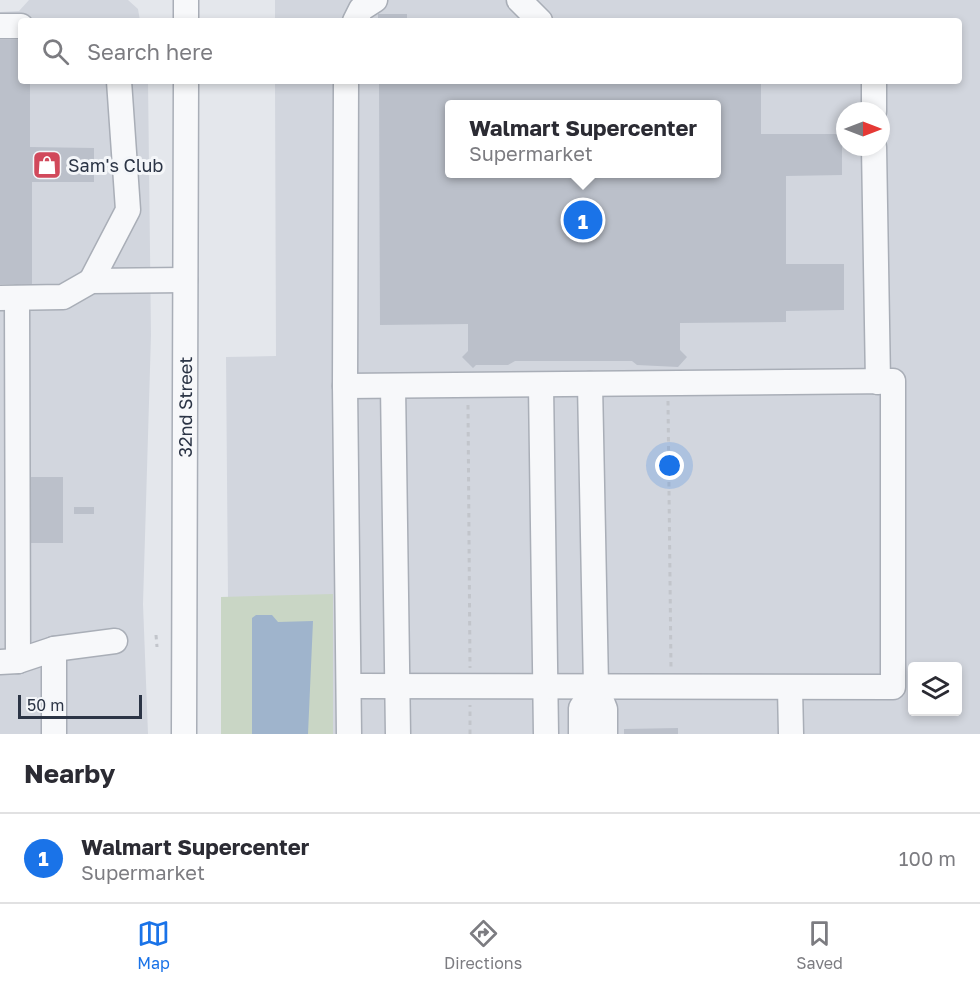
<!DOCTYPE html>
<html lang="en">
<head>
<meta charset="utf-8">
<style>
	body { margin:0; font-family:"Golos Text",sans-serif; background:#f2f2f3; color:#2b2b33 }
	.controls { position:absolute; right:18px; bottom:18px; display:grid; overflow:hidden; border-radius:6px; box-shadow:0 3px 9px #0003 }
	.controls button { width:54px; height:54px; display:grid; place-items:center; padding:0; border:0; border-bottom:2px solid #e1e1e2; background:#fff; color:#2b2b33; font:30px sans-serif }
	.compass { position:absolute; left:836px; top:102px; width:54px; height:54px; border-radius:50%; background:#fff; box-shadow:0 3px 9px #0003; rotate:90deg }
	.scale { position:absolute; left:18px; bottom:15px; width:124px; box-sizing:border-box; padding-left:6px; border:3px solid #2b3445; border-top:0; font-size:16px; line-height:21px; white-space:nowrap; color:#2b3445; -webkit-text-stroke:4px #f4f6f9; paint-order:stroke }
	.you { position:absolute; left:670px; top:466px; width:21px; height:21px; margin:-15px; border:4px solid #fff; border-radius:50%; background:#1a73e8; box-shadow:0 0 0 9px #1a73e833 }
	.badge { display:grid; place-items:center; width:39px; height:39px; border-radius:50%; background:#1a73e8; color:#fff; font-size:20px; font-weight:700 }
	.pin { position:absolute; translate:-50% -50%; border:3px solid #fff; box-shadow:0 2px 6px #0006 }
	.popup { position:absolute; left:445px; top:100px; width:276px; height:78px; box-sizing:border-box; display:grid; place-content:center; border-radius:6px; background:#fff; filter:drop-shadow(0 2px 4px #0005); font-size:20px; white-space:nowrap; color:#7c7c81 }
	.popup b { font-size:22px; color:#2b2b33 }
	.popup::after { content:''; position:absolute; left:50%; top:100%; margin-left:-12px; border:12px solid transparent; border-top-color:#fff }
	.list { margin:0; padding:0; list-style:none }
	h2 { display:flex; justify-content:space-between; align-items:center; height:78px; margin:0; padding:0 24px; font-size:26px }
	h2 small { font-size:20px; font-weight:400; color:#7c7c81 }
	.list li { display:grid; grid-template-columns:39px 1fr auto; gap:18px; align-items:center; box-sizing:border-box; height:90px; padding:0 24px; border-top:2px solid #e1e1e2 }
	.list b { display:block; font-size:22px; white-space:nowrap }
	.list p { margin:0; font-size:20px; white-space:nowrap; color:#7c7c81 }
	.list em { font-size:20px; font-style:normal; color:#7c7c81 }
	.icon { flex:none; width:33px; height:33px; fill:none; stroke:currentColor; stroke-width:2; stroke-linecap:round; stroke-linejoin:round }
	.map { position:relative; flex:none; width:980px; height:734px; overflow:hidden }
	.search { position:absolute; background:#fff; box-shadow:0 3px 9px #0003; left:18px; right:18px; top:18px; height:66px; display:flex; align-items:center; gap:15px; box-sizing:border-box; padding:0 21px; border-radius:6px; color:#7c7c81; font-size:22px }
	.sheet { height:168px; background:#fff }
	nav { display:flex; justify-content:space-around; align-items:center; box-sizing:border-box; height:84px; border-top:2px solid #e1e1e2; background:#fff; font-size:16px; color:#7c7c81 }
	nav a { display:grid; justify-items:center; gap:3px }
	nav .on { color:#1a73e8 }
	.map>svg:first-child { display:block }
	.built { fill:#d2d6de; fill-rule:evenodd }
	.green { fill:#c9d6c5 }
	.water { fill:#9fb4cc }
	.building { fill:#bbc0ca; fill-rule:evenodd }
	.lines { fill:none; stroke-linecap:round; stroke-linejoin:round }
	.minor-casing { stroke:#a9aeb7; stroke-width:27 }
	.path { stroke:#c2c5cb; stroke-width:3; stroke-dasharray:4.5 4.5; stroke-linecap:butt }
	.minor { stroke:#f7f8fa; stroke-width:24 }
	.labels { text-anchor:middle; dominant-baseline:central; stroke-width:6; stroke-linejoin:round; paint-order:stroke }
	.poi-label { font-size:18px; fill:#2b3445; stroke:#f4f6f9; text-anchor:start }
	.street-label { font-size:18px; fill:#2b3445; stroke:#f4f6f9 }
</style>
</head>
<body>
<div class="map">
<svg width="980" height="734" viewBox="0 0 980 734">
	<rect width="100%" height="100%" fill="#e4e7ec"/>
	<path class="built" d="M29,0H128L138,9L140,21H21V81H148L151,335L143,604L148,734H0V12L19,11Z
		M275,0H980V734H221V597H228L226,357L276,356L275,81H959V21H275ZM450,104H716V174H450ZM845,111H881V147H845ZM912,666H958V712H912Z"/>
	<path class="green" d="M333,594V734H221V597Z"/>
	<path class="water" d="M256,615H272L278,622L313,621L308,734H252V618Z"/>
	<path class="building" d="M378,14H407V21H378Z
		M0,40H21V81H30V147L94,148V182H32V285L0,284Z
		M379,81H761V134H842V175L786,176V264H844V310L786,311V322L680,323V350L687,357L678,367L637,365L632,361H515L508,365H476L473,368L462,357L468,351V324L380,325ZM450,104H716V174H450Z
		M31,477H63V543H31Z
		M74,507H94V514H74Z
		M678,728V734H624V729Z"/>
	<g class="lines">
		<g class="minor-casing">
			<g id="minor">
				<path d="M519,0L540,21"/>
				<path d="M186,21V0"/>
				<path d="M355,21L361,9L375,0"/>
				<path d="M0,26H21"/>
				<path d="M346,81L345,386L349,734"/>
				<path d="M874,81V111"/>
				<path d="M874,147L878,382"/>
				<path d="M91,281L128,210L119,81"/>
				<path d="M0,298L63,297L91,281L185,280"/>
				<path d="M17,298L18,661"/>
				<path d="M590,384L596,686L605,709V734"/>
				<path d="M541,385L546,734"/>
				<path d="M345,386L893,381V687L349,686"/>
				<path d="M393,386L398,734"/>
				<path d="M54,649V734"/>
				<path d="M0,662L18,661L54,649L115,641"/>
				<path d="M790,688L791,734"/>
				<path id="s1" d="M184,734L186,81"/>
				<path d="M581,734V708L596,686"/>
			</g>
		</g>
		<path class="path" d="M668,401L671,668
			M468,405L470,668
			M156,635L157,647
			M470,734V705"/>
		<use href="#minor" class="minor"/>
	</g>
	<defs>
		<g id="shop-square" transform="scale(1.5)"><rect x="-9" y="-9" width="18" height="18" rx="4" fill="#d1495b" stroke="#f4f6f9"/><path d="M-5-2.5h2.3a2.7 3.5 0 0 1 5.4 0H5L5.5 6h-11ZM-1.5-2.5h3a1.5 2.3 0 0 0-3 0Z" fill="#fff"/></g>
	</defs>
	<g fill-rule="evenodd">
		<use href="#shop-square" x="47" y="165"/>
	</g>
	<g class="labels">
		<g class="poi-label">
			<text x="68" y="165">Sam's Club</text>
		</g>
		<g class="street-label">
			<text stroke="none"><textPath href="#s1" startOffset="327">32nd Street</textPath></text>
		</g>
	</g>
</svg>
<div class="controls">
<button><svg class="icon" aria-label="layers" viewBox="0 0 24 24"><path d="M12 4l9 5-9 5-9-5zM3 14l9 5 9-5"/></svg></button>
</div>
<svg class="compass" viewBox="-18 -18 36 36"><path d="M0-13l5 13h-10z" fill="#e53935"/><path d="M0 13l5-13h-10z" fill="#7c7c81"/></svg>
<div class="scale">50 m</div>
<div class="you"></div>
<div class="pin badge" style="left:583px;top:220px">1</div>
<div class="popup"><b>Walmart Supercenter</b>Supermarket</div>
<div class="search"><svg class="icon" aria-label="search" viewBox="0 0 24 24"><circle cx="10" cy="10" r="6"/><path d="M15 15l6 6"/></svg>Search here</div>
</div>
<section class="sheet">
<h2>Nearby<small></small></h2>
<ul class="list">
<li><span class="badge">1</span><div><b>Walmart Supercenter</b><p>Supermarket</p></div><em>100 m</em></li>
</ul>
</section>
<nav>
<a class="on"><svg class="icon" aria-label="map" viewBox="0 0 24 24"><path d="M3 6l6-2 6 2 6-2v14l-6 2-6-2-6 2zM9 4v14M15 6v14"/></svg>Map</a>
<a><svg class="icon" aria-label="directions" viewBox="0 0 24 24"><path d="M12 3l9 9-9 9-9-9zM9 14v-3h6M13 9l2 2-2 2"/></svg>Directions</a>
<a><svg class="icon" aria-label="saved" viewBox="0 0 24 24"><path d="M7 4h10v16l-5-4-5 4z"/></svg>Saved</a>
</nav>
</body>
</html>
